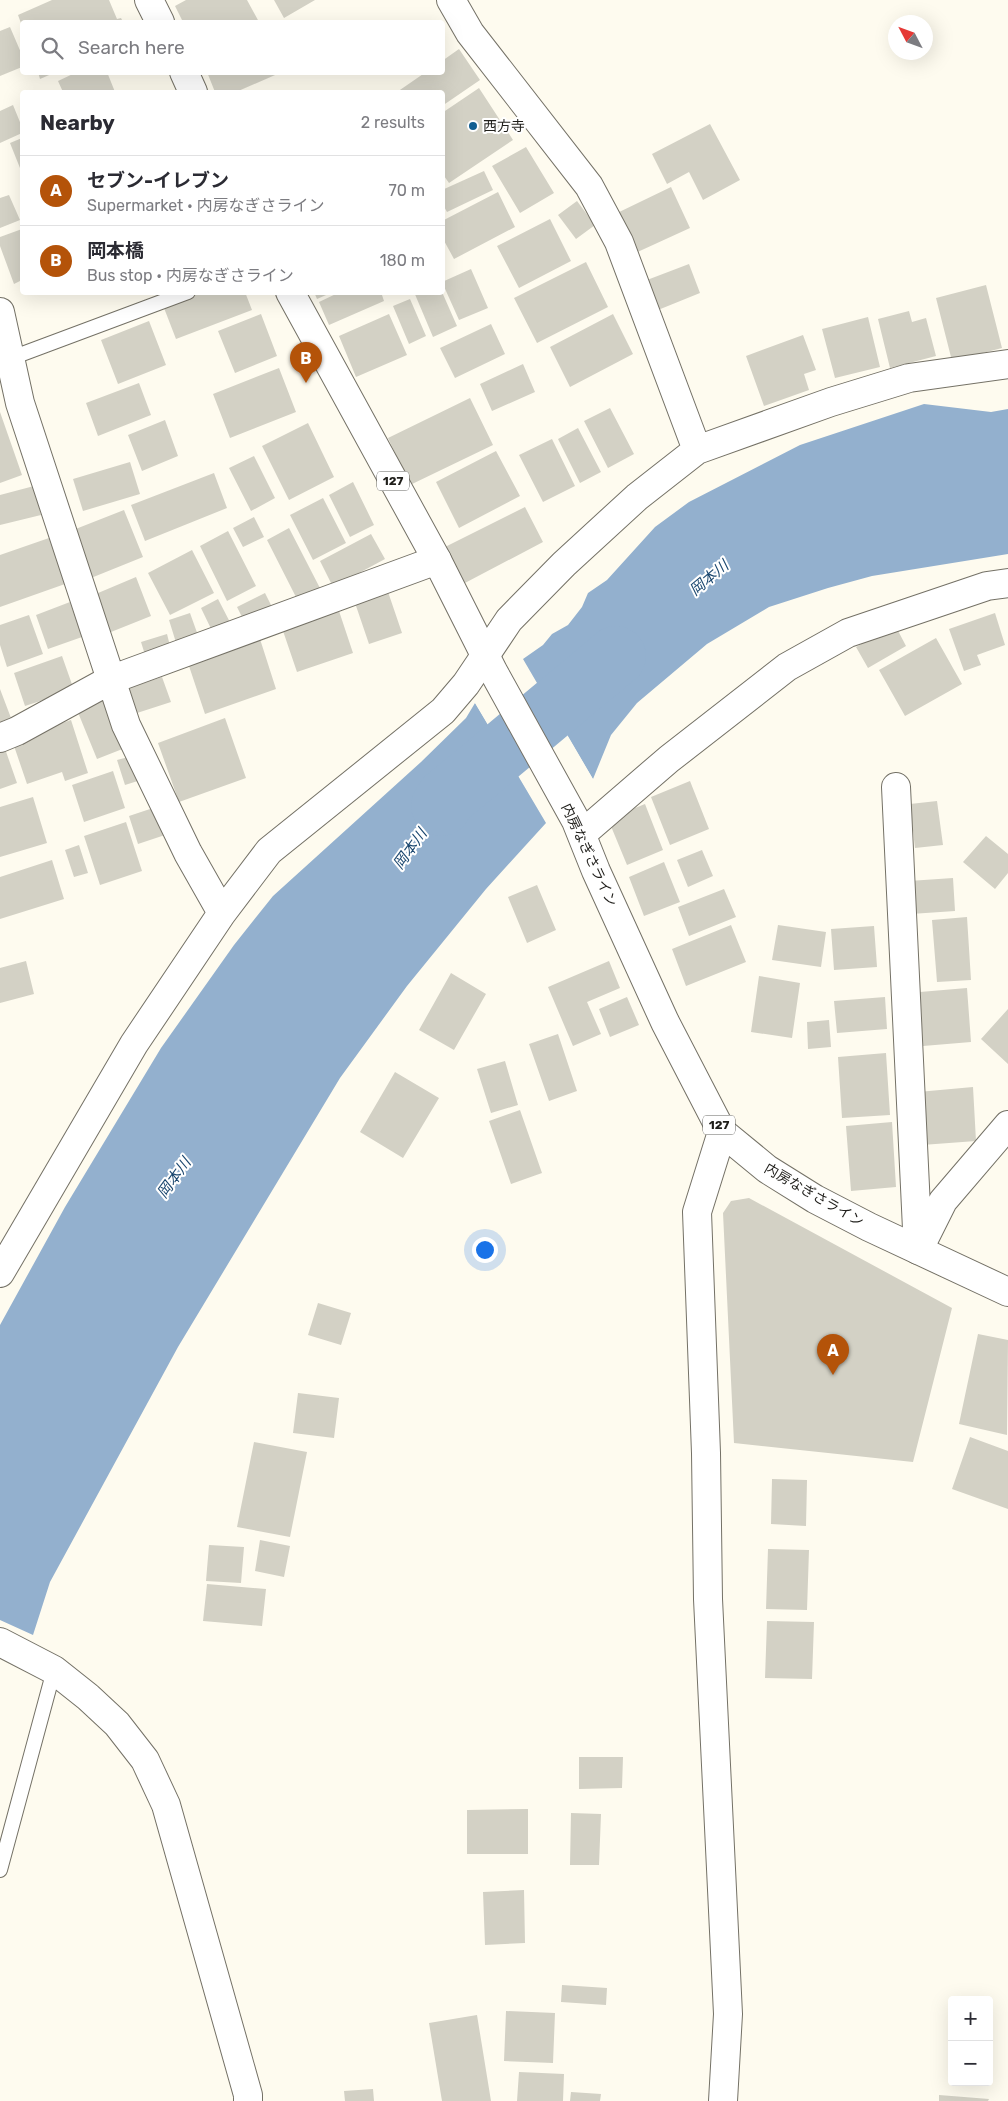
<!DOCTYPE html>
<html lang="en">
<head>
<meta charset="utf-8">
<style>
	body { margin:0; font-family:Rubik,"Noto Sans JP",sans-serif; background:#f7f7f7; color:#2b2b33 }
	.controls { position:absolute; right:15px; bottom:15px; display:grid; overflow:hidden; border-radius:5px; box-shadow:0 5px 20px #0002 }
	.controls button { width:45px; height:45px; display:grid; place-items:center; padding:0; border:0; border-bottom:1px solid #e1e1e2; background:#fff; color:#2b2b33; font:25px sans-serif }
	.compass { position:absolute; left:888px; top:15px; width:45px; height:45px; border-radius:50%; background:#fff; box-shadow:0 5px 20px #0002; rotate:311deg }
	.you { position:absolute; left:484px; top:1249px; width:18px; height:18px; margin:-12px; border:4px solid #fff; border-radius:50%; background:#1a73e8; box-shadow:0 0 0 8px #1a73e833 }
	.badge { display:grid; place-items:center; width:32px; height:32px; border-radius:50%; background:#b45309; color:#fff; font-size:16px; font-weight:700 }
	.pin { position:absolute; translate:-50% -41px; filter:drop-shadow(0 1px 2px #0008) }
	.pin::after { content:''; position:absolute; top:26px; width:18px; height:15px; background:inherit; clip-path:polygon(0 0,100% 0,50% 100%) }
	.list { margin:0; padding:0; list-style:none }
	h2 { display:flex; justify-content:space-between; align-items:center; height:65px; margin:0; padding:0 20px; font-size:21px }
	h2 small { font-size:16px; font-weight:400; color:#7c7c81 }
	.list li { display:grid; grid-template-columns:32px 1fr auto; gap:15px; align-items:center; box-sizing:border-box; height:70px; padding:0 20px; border-top:1px solid #e1e1e2 }
	.list b { display:block; font-size:19px; white-space:nowrap }
	.list p { margin:0; font-size:16px; white-space:nowrap; color:#7c7c81 }
	.list em { font-size:16px; font-style:normal; color:#7c7c81 }
	.icon { flex:none; width:28px; height:28px; fill:none; stroke:currentColor; stroke-width:2; stroke-linecap:round; stroke-linejoin:round }
	.map { position:relative; flex:none; width:1008px; height:2101px; overflow:hidden }
	.search { position:absolute; background:#fff; box-shadow:0 5px 20px #0002; left:20px; top:20px; width:425px; height:55px; display:flex; align-items:center; gap:12px; box-sizing:border-box; padding:0 18px; border-radius:5px; color:#7c7c81; font-size:19px }
	.panel { position:absolute; background:#fff; box-shadow:0 5px 20px #0002; left:20px; top:90px; width:425px; height:205px; border-radius:5px }
	.map>svg:first-child { display:block }
	.water { fill:#93b0ce }
	.pier { fill:#fefbef }
	.lines { fill:none; stroke-linecap:round; stroke-linejoin:round }
	.river { stroke:#93b0ce; stroke-width:60 }
	.building { fill:#d3d1c5 }
	.service-casing { stroke:#747166; stroke-width:16 }
	.minor-casing { stroke:#747166; stroke-width:30 }
	.trunk-casing { stroke:#747166; stroke-width:30 }
	.service { stroke:#fff; stroke-width:14 }
	.minor { stroke:#fff; stroke-width:28 }
	.trunk { stroke:#fff; stroke-width:28 }
	.poi-dot { fill:#115e91; stroke:#fff; stroke-width:2 }
	.labels { text-anchor:middle; dominant-baseline:central; stroke-width:4; stroke-linejoin:round; paint-order:stroke }
	.shield { fill:#fff; stroke:#63625f; stroke-width:1 }
	.shield-label { font-size:12px; font-weight:bold; fill:#201f1b }
	.poi-label { font-size:14px; fill:#201f1b; stroke:#fff; text-anchor:start }
	.street-label { font-size:14px; fill:#201f1b; stroke:#fff }
	.water-label { font-size:15px; font-style:italic; fill:#1b476f; stroke:#fff }
</style>
</head>
<body>
<div class="map">
<svg width="1008" height="2101" viewBox="0 0 1008 2101">
	<rect width="100%" height="100%" fill="#fefbef"/>
	<path class="water" d="M924,404L991,412L1008,409V554L872,576L828,588L769,607L707,644L637,703L611,735L593,779L523,659L543,645L552,634L568,625L582,607L588,593L607,580L655,527L689,502L800,445Z
		M475,703L546,823L486,889L407,986L340,1078L178,1347L50,1582L33,1635L0,1620V1325L65,1207L161,1048L234,945L273,896L421,762L466,718Z"/>
	<path class="pier" d="M521,657L594,781L591,780L521,660Z
		M474,701L477,702L549,822L548,825Z"/>
	<g class="lines">
		<path class="river" d="M441,806L446,798L616,656"/>
	</g>
	<path class="building" d="M52,0H109L117,19L121,18L123,22H22V26L18,15Z
		M186,0H247L259,22H183L175,6Z
		M274,0H315L284,18Z
		M10,27L22,55V67L0,76V31Z
		M459,49L480,80L442,106V92H397L426,72H442V61Z
		M38,72H56L40,79Z
		M77,72H107L115,92H63L58,81Z
		M207,72H282L236,92H215Z
		M479,88L513,140L449,183L442,173V113Z
		M13,105L22,127V133L0,143V111Z
		M710,124L740,180L703,200L689,172L667,184L652,154Z
		M22,138V173L10,143Z
		M526,147L554,193L520,213L492,166Z
		M484,171L493,190L447,212L442,203V190Z
		M671,187L690,228L631,255L613,215Z
		M498,192L515,227L454,259L442,237V221Z
		M9,195L20,220L0,228V198Z
		M577,201L595,225L576,239L558,215Z
		M550,219L571,261L519,288L497,246Z
		M22,229V280L14,284L0,246V237Z
		M586,262L608,307L537,343L514,298Z
		M689,264L700,293L658,310L647,280Z
		M471,269L488,308L459,320L442,282Z
		M986,285L1002,348L952,361L936,298Z
		M203,292H245L252,310L176,339L164,308Z
		M314,292H333L317,299Z
		M340,292H381L384,301L329,325L319,302Z
		M414,292H442L457,326L433,337Z
		M410,299L426,336L409,344L393,306Z
		M909,311L912,322L926,318L936,356L890,368L878,319Z
		M261,314L277,356L235,373L218,331Z
		M389,314L407,355L356,377L339,336Z
		M613,314L633,354L570,387L550,347Z
		M868,317L880,367L835,378L822,329Z
		M149,321L166,365L118,384L101,340Z
		M491,324L505,354L455,378L440,348Z
		M803,335L816,370L804,374L809,390L764,406L746,356Z
		M523,364L535,392L492,411L480,384Z
		M279,368L296,412L230,438L213,394Z
		M139,383L151,415L98,436L86,403Z
		M470,398L493,445L410,485L388,438Z
		M610,408L634,454L608,468L584,421Z
		M0,412L22,475L0,483Z
		M165,420L178,456L142,471L128,435Z
		M308,423L334,477L289,500L262,446Z
		M578,428L601,472L580,483L558,439Z
		M552,439L575,486L543,502L519,455Z
		M496,451L520,496L459,528L436,482Z
		M254,456L275,498L251,511L229,468Z
		M130,462L140,494L83,511L73,479Z
		M214,473L227,508L145,541L131,505Z
		M353,482L374,525L350,537L329,495Z
		M34,486L41,515L0,525V495Z
		M323,498L346,543L313,560L290,515Z
		M525,507L543,542L463,584L445,547Z
		M124,510L143,557L86,580L68,532Z
		M254,517L264,537L243,547L233,528Z
		M289,528L322,592L299,603L267,540Z
		M228,531L256,586L227,601L200,546Z
		M371,534L385,559L333,587L320,561Z
		M49,538L65,584L0,607V555Z
		M192,550L214,593L170,615L148,573Z
		M136,577L151,616L106,634L91,596Z
		M386,586L402,633L369,644L353,597Z
		M265,593L274,611L246,625L237,607Z
		M218,599L233,628L215,637L201,608Z
		M70,602L82,637L48,649L36,615Z
		M338,608L353,653L297,672L282,628Z
		M190,613L200,641L178,649L169,620Z
		M995,613L1005,645L977,655L981,665L964,671L949,629Z
		M29,615L43,654L7,667L0,645V625Z
		M895,625L906,646L868,668L856,647Z
		M167,634L171,650L146,658L141,642Z
		M936,638L962,684L905,716L879,670Z
		M260,639L276,689L205,714L188,663Z
		M62,656L74,690L25,706L14,673Z
		M162,677L171,702L137,713L129,688Z
		M0,689L11,718L0,722Z
		M105,698L125,748L97,759L77,710Z
		M225,718L246,778L179,802L158,743Z
		M71,720L88,773L65,781L62,772L27,784L12,740Z
		M3,743L17,783L0,789V744Z
		M136,755L144,779L125,785L117,760Z
		M113,771L125,808L84,822L72,785Z
		M690,781L709,829L670,845L651,797Z
		M33,797L47,843L0,857V807Z
		M937,801L943,845L915,848L910,804Z
		M645,804L663,850L627,865L608,819Z
		M156,807L165,835L138,844L129,816Z
		M126,822L142,871L100,885L84,836Z
		M986,836L1008,854V873L995,889L963,862Z
		M79,845L88,873L74,877L65,850Z
		M702,850L713,876L688,887L677,860Z
		M52,860L64,899L0,919V877Z
		M664,862L680,902L644,916L629,877Z
		M953,878L955,911L911,914L909,881Z
		M537,885L556,930L527,943L508,897Z
		M724,889L736,917L689,936L678,907Z
		M967,917L971,980L937,982L932,920Z
		M731,925L746,962L686,986L672,949Z
		M778,925L826,932L821,967L772,960Z
		M874,926L877,967L834,970L831,929Z
		M26,961L34,994L0,1003V968Z
		M609,961L620,988L587,1002L601,1034L573,1046L548,987Z
		M451,973L486,994L454,1050L419,1030Z
		M759,976L800,983L792,1038L751,1032Z
		M967,988L971,1042L923,1046L920,992Z
		M627,997L639,1025L610,1037L599,1009Z
		M885,997L887,1029L837,1033L834,1001Z
		M1008,1009V1064L981,1039Z
		M829,1020L831,1047L808,1049L807,1022Z
		M558,1034L577,1091L549,1101L529,1044Z
		M886,1053L890,1115L842,1118L838,1057Z
		M505,1061L518,1105L491,1113L477,1069Z
		M395,1072L439,1098L403,1158L360,1132Z
		M973,1087L976,1141L922,1145L918,1092Z
		M520,1110L542,1173L511,1184L489,1121Z
		M892,1122L896,1187L851,1191L846,1126Z
		M749,1198L952,1308L913,1462L734,1443L723,1213L731,1201Z
		M318,1303L351,1313L341,1345L308,1335Z
		M978,1334L1008,1340L1007,1435L959,1424Z
		M298,1393L339,1398L334,1438L293,1433Z
		M970,1437L1008,1451V1509L952,1489Z
		M254,1442L307,1452L290,1537L237,1527Z
		M772,1479L807,1480L806,1526L771,1524Z
		M260,1540L290,1546L284,1577L255,1571Z
		M209,1545L244,1547L241,1583L206,1581Z
		M768,1549L809,1550L807,1610L766,1609Z
		M207,1584L266,1589L262,1626L203,1621Z
		M767,1621L814,1622L812,1679L765,1678Z
		M579,1757H623L622,1788L579,1789Z
		M528,1809V1854H467V1810Z
		M571,1813L601,1814L599,1865H570Z
		M524,1890L525,1943L485,1945L483,1892Z
		M562,1985L607,1988L606,2005L561,2002Z
		M506,2011L555,2013L553,2063L504,2061Z
		M477,2015L491,2101H442L429,2023Z
		M519,2072L564,2074L563,2101H517Z
		M373,2089L374,2101H345L344,2091Z
		M571,2092L601,2094L600,2101H570Z
		M939,2095L989,2099L988,2101H939Z"/>
	<g class="lines">
		<g class="service-casing">
			<path id="service" d="M6,360L188,292
				M0,1870L54,1670"/>
		</g>
		<g class="minor-casing">
			<path id="minor" d="M451,0L470,33L589,186L619,242L697,450
				M0,312L20,403L126,725L188,853L222,913
				M0,738L17,731L110,680L437,560
				M896,787L918,1250
				M582,834L669,759L787,667L848,633L987,586L1008,583
				M722,1132L697,1212L706,1453L708,1599L728,2014L723,2101
				M919,1249L943,1201L1008,1125
				M0,1273L134,1044L222,913L269,851L443,711L466,684L509,620L564,564L637,497L697,450L831,402L909,378L1008,364
				M0,1642L54,1670L88,1697L117,1724L145,1760L166,1805L248,2095V2101"/>
		</g>
		<g class="trunk-casing">
			<path id="trunk" d="M149,0L160,22
				M184,72L193,92
				M290,292L437,560L493,671L576,821L596,871L665,1022L722,1132L767,1169L815,1199L869,1227L1008,1292"/>
		</g>
		<use href="#service" class="service"/>
		<use href="#minor" class="minor"/>
		<use href="#trunk" class="trunk"/>
	</g>
	<circle class="poi-dot" cx="473" cy="126" r="5"/>
	<g class="labels">
		<g class="shield">
			<rect x="377" y="471.5" width="32" height="19" rx="4"/>
			<rect x="703" y="1115.5" width="32" height="19" rx="4"/>
		</g>
		<g class="shield-label">
			<text x="393" y="481">127</text>
			<text x="719" y="1125">127</text>
		</g>
		<g class="poi-label">
			<text x="483" y="126">西方寺</text>
		</g>
		<g class="street-label">
			<text transform="translate(589 855) rotate(65)">内房なぎさライン</text>
			<text transform="translate(814 1195) rotate(30)">内房なぎさライン</text>
		</g>
		<g class="water-label">
			<text transform="translate(709 578) rotate(-40)">岡本川</text>
			<text transform="translate(410 849) rotate(-54)">岡本川</text>
			<text transform="translate(174 1178) rotate(-54)">岡本川</text>
		</g>
	</g>
</svg>
<div class="controls">
<button>+</button>
<button>−</button>
</div>
<svg class="compass" viewBox="-18 -18 36 36"><path d="M0-13l5 13h-10z" fill="#e53935"/><path d="M0 13l5-13h-10z" fill="#7c7c81"/></svg>
<div class="you"></div>
<div class="pin badge" style="left:833px;top:1375px">A</div>
<div class="pin badge" style="left:306px;top:383px">B</div>
<div class="search"><svg class="icon" aria-label="search" viewBox="0 0 24 24"><circle cx="10" cy="10" r="6"/><path d="M15 15l6 6"/></svg>Search here</div>
<section class="panel">
<h2>Nearby<small>2 results</small></h2>
<ul class="list">
<li><span class="badge">A</span><div><b>セブン-イレブン</b><p>Supermarket · 内房なぎさライン</p></div><em>70 m</em></li>
<li><span class="badge">B</span><div><b>岡本橋</b><p>Bus stop · 内房なぎさライン</p></div><em>180 m</em></li>
</ul>
</section>
</div>
</body>
</html>
